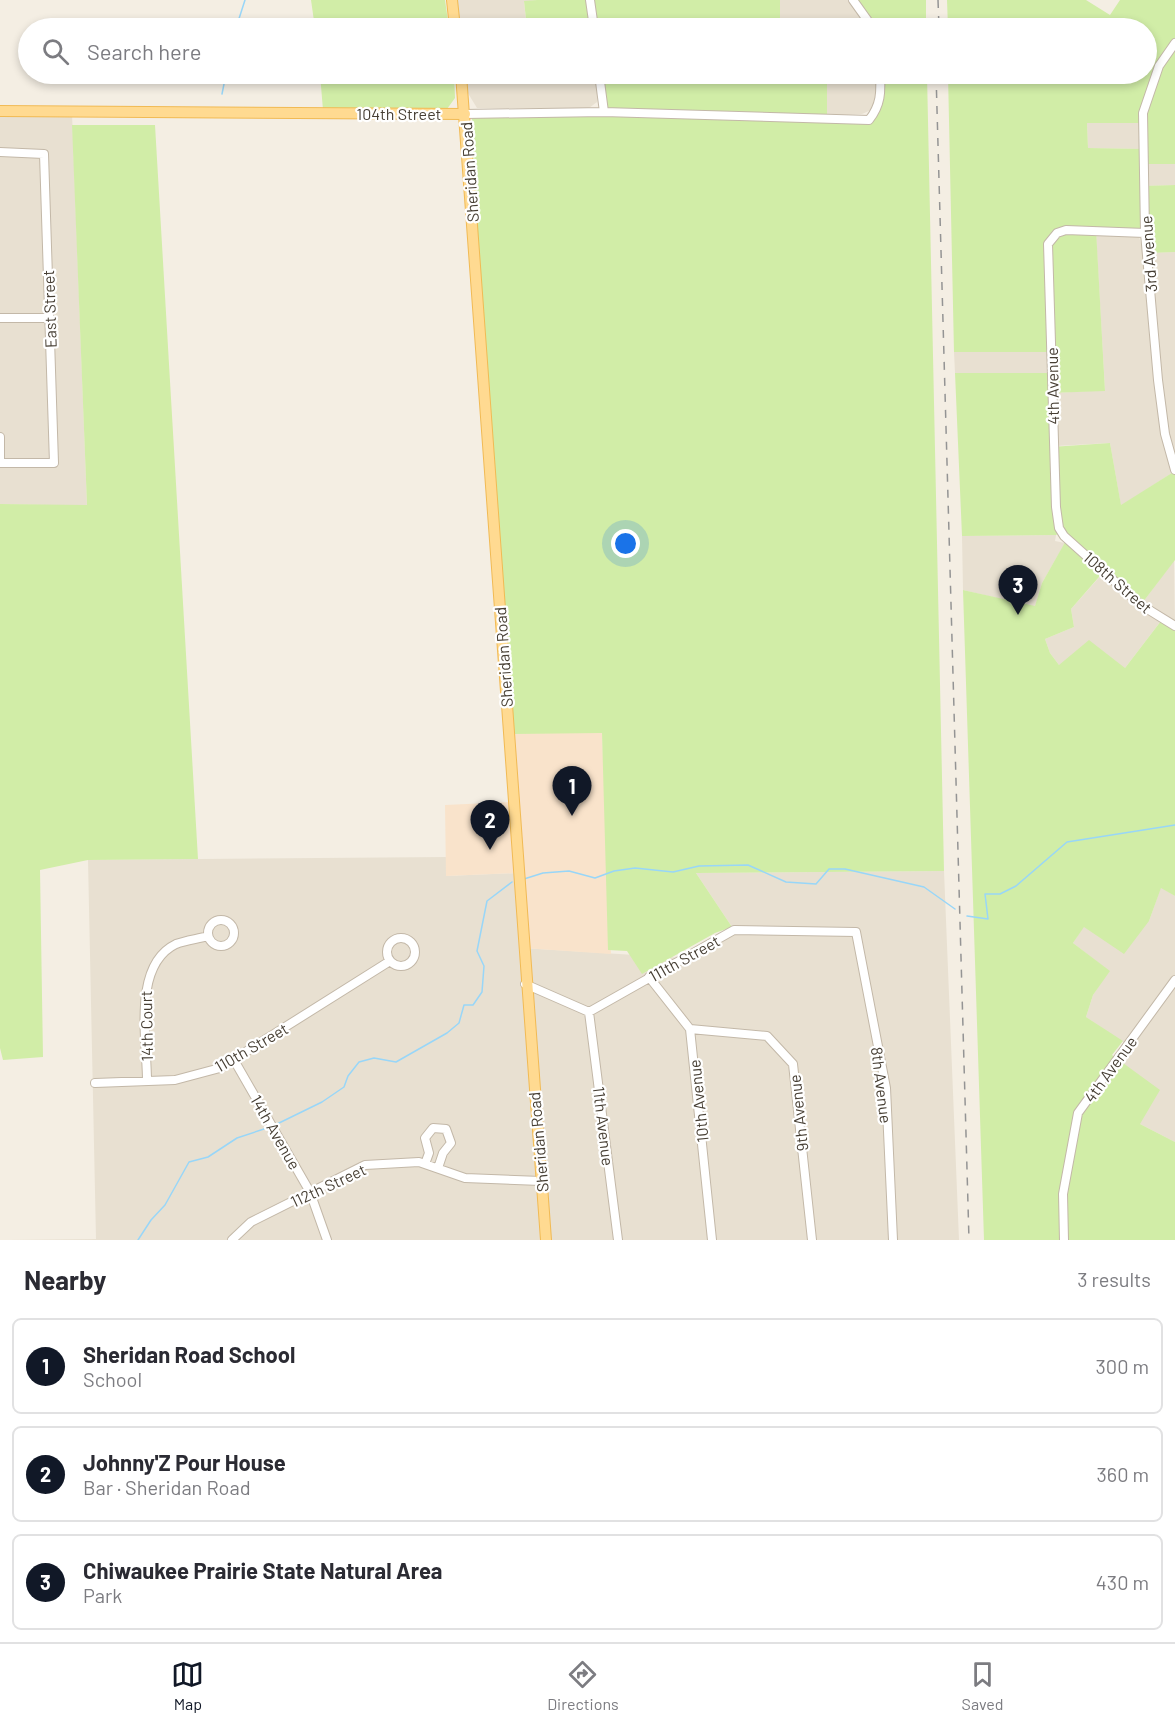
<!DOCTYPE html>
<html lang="en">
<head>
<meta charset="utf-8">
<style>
	body { margin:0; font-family:Barlow,sans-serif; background:#f2f2f3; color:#2b2b33 }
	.you { position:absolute; left:626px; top:544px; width:21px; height:21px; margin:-15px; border:4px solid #fff; border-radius:50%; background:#1a73e8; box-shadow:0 0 0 9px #1a73e833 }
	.badge { display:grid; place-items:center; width:39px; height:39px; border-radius:50%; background:#111827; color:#fff; font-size:20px; font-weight:700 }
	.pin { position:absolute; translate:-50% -50px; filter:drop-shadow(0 2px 3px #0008) }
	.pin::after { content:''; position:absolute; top:32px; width:21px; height:18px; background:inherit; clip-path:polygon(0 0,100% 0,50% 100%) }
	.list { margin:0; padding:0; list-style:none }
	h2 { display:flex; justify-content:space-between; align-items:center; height:78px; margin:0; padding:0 24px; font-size:26px }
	h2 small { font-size:20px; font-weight:400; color:#7c7c81 }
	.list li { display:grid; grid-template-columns:39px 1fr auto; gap:18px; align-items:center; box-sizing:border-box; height:96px; margin:0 12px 12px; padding:0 12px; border:2px solid #e1e1e2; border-radius:9px }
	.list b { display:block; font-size:22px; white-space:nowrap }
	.list p { margin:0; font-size:20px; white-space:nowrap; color:#7c7c81 }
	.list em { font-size:20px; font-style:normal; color:#7c7c81 }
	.icon { flex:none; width:33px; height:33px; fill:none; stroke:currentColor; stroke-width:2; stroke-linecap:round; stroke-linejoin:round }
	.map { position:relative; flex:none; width:1175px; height:1240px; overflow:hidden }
	.search { position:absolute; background:#fff; box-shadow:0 3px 9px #0003; left:18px; right:18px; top:18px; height:66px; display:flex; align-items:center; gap:15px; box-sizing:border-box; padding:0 21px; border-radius:33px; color:#7c7c81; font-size:22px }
	.sheet { height:402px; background:#fff }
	nav { display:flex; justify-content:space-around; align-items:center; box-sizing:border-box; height:84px; border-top:2px solid #e1e1e2; background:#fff; font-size:16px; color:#7c7c81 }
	nav a { display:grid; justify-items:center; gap:3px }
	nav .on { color:#111827 }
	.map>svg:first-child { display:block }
	.residential { fill:#e8e0d1 }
	.commercial { fill:#f9e3cb }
	.green { fill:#d1eda7; fill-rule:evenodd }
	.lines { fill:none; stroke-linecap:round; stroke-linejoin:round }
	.stream { stroke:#98d6f8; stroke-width:1.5 }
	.minor-casing { stroke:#c3b8a8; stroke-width:10 }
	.major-casing { stroke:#f1ba54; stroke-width:12 }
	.minor { stroke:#fff; stroke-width:8 }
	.major { stroke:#ffda91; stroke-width:10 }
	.rail { stroke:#949494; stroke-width:1.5; stroke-dasharray:8 8; stroke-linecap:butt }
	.labels { text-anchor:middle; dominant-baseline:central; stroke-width:4.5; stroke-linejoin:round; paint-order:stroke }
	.street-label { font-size:16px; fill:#463e33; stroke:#fff }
</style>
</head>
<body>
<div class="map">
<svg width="1175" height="1240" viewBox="0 0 1175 1240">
	<rect width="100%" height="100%" fill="#f4eee3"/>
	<path class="residential" d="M455,0H537L524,2L527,28H458Z
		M780,0H883H857L870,28H780Z
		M463,74H597L598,96L597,102L589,108H477L466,90Z
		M827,74H877V99L871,110L862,114L827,115Z
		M0,111L72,113L87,506L0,504Z
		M1087,123H1140L1141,149L1088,148Z
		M1146,164H1175V185L1147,186Z
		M1096,234L1139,237L1144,253L1175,252V471L1121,506L1110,443L1056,446L1055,393L1105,390Z
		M954,352H1049L1050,373H955Z
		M1056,535L1055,541L1065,543L1042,583L1035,607L963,590L962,536Z
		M1174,560L1175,624L1164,617L1125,668L1059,665L1050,653L1045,639L1074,627L1071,609L1103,573L1143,602Z
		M447,857L446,876L517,873L523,948L683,958L734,930L696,873L944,871L959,1240H9L96,1239L88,860Z
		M1161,887L1175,896V1142L1140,1124L1117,1059L1126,1044L1086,1017L1093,995L1109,971L1073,943L1084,926L1149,921Z"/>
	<path class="commercial" d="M507,718L602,733L611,954L523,948L517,873L446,876L445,805L512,802Z"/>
	<path class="green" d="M311,0H445L449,28H315Z
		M537,0H780V28H527L524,1Z
		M856,0H926V28H876Z
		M947,0H1086L1110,15L1120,0H1175V164H1146L1142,186L1175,185V252L1150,253L1149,236L1136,229H1096L1105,391L1050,393L1051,447L1110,443L1121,505L1175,471V560L1143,602L1106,569L1071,609L1074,627L1045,639L1050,653L1059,665L1089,640L1125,668L1161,621L1175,629V896L1161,888L1149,921L1124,954L1084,927L1073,943L1110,971L1093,995L1086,1017L1123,1041L1112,1055L1160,1090L1140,1124L1175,1142V1240H984L963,590L1035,606L1042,583L1068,537L1063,530L1056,535L962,536L955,373H1053V352H954L948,74H1146V28H948ZM1087,123H1145V149L1088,148Z
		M320,74H454L455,98L447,109L323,110Z
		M602,74H827V121L876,117L883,103L882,74H927L944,871L696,873L732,927L715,933L642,974L627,951L608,950L602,733L512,734L474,191L472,118L606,116Z
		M72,125H155L198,859L88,860L40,870L43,1057L3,1060L0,1048V504L87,505Z"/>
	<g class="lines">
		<path class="stream" d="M236,28L245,0
			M222,94L226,74
			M524,879L543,873L569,871L595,878L614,871L635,868L673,872L699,866L748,865L786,882L816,884L829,869H845L924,887L955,909
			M967,916L988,919L985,894H1000L1016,886L1067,842L1175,825
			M277,1124L322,1102L344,1087L348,1076L359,1062L374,1058L396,1062L447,1033L459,1023L464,1005H473L482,992L484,966L477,951L487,901L512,882
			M138,1240L151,1220L165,1205L189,1162L208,1157L237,1138L267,1128"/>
		<g class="minor-casing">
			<path id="minor" d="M590,0L594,28
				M853,0L873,28
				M1175,43L1159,66L1143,113L1145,233L1158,380L1165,434L1175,470
				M599,74L604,112
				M465,114L604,112L869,120C881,105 881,92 880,74
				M0,152L44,154L54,463H0
				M1145,233L1066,230L1057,233L1048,244L1056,507L1059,528L1064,536L1141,605L1175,626
				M0,318H49
				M0,437V463
				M208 933a13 13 0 1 1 26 0a13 13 0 1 1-26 0Z
				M387 952a14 14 0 1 1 28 0a14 14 0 1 1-28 0Z
				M649,977L690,1029L712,1240
				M525,984L589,1012L734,930L856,932L886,1088L893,1240
				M589,1012L618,1240
				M690,1029L767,1036L793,1064L812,1240
				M234,1060L310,1192L327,1240
				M147,1081C147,1040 132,965 176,944C186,940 198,939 208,936
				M95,1083L175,1080L220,1068L390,961
				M425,1164L429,1153L425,1138L433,1128L446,1129L451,1143L443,1153L438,1168
				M232,1240L251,1222L365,1165L419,1162L465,1178L541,1181
				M1064,1240L1063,1194L1078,1113L1175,980"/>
		</g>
		<g class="major-casing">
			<path id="major" d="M452,0L455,28
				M461,74L546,1240
				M0,111L465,114"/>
		</g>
		<use href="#minor" class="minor"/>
		<use href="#major" class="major"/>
		<path class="rail" d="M938,0L939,28
			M936,74L969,1240"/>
	</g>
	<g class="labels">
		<g class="street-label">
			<text x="399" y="113">104th Street</text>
			<text transform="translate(469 172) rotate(-94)">Sheridan Road</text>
			<text transform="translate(1148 254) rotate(-94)">3rd Avenue</text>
			<text transform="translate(49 309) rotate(-92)">East Street</text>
			<text transform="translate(1052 386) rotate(-91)">4th Avenue</text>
			<text transform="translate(1118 582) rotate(41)">108th Street</text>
			<text transform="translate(503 657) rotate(-94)">Sheridan Road</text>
			<text transform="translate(684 958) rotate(-29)">111th Street</text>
			<text transform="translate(146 1026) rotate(-91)">14th Court</text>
			<text transform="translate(251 1047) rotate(-30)">110th Street</text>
			<text transform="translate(1110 1069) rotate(-54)">4th Avenue</text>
			<text transform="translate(882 1085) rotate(83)">8th Avenue</text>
			<text transform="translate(698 1101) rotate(-96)">10th Avenue</text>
			<text transform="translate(798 1113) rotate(-96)">9th Avenue</text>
			<text transform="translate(604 1126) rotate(83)">11th Avenue</text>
			<text transform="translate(276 1132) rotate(60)">14th Avenue</text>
			<text transform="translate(538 1142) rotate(-95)">Sheridan Road</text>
			<text transform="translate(328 1185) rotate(-25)">112th Street</text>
		</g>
	</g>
</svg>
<div class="you"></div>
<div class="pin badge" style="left:572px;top:816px">1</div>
<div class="pin badge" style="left:490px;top:850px">2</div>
<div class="pin badge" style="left:1018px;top:615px">3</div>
<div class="search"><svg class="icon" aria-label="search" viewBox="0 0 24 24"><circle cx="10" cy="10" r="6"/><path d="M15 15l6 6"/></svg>Search here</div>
</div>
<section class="sheet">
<h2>Nearby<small>3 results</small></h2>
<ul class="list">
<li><span class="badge">1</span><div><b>Sheridan Road School</b><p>School</p></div><em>300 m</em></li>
<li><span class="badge">2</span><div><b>Johnny'Z Pour House</b><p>Bar · Sheridan Road</p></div><em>360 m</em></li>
<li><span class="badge">3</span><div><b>Chiwaukee Prairie State Natural Area</b><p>Park</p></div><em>430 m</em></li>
</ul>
</section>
<nav>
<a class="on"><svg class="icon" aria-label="map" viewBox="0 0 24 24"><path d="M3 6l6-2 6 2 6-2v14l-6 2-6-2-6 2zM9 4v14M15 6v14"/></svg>Map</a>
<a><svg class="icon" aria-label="directions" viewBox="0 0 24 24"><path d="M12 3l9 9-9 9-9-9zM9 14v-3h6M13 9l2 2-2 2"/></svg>Directions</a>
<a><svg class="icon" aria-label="saved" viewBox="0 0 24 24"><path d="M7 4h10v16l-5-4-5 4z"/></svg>Saved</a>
</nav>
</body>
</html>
